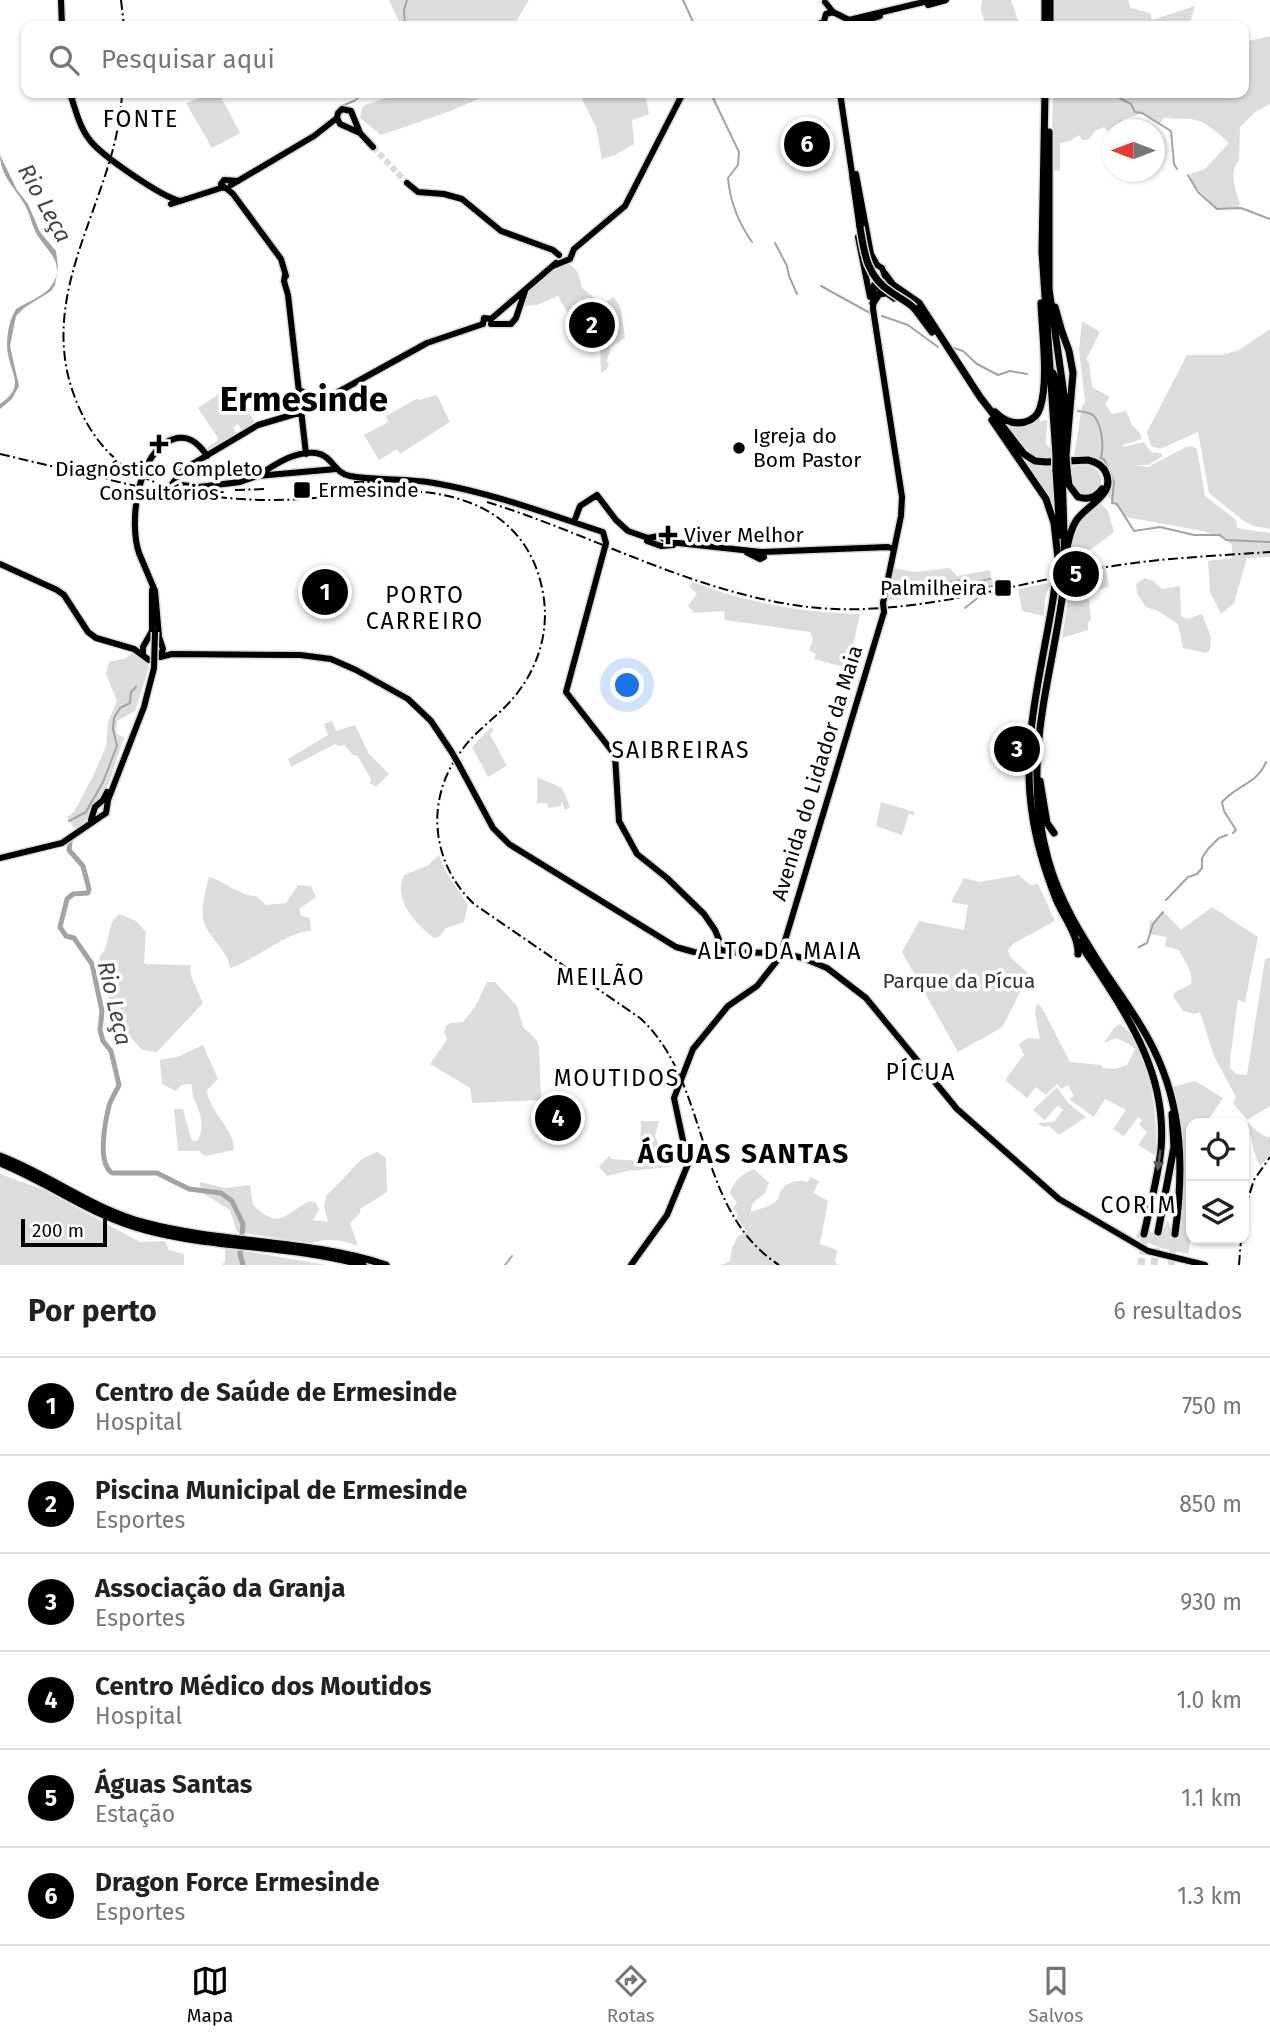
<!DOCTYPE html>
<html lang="pt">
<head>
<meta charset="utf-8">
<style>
	body { margin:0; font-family:"Fira Sans",sans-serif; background:#f2f2f2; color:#222 }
	.controls { position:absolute; right:21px; bottom:21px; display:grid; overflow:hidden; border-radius:14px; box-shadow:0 2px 5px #0004 }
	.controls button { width:63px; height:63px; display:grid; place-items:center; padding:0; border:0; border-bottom:2px solid #e0e0e0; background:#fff; color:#222; font:35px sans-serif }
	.compass { position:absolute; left:1102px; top:119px; width:63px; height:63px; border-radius:50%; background:#fff; box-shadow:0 2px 5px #0004; rotate:270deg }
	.scale { position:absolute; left:21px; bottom:18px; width:86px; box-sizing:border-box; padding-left:7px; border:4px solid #000; border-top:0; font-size:19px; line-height:24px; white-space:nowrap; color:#000; -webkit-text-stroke:5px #fff; paint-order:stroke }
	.you { position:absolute; left:628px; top:686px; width:24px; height:24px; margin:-18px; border:5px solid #fff; border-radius:50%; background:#1a73e8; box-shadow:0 0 0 10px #1a73e833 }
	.badge { display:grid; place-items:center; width:46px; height:46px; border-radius:50%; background:#000; color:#fff; font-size:23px; font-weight:700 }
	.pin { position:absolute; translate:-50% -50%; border:4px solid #fff; box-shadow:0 2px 7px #0006 }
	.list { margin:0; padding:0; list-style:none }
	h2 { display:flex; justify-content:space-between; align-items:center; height:91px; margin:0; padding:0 28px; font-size:30px }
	h2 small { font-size:23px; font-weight:400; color:#767676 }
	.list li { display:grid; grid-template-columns:46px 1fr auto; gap:21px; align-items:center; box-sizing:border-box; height:98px; padding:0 28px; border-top:2px solid #e0e0e0 }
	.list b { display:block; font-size:26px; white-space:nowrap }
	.list p { margin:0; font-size:23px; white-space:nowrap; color:#767676 }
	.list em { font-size:23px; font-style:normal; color:#767676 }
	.icon { flex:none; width:38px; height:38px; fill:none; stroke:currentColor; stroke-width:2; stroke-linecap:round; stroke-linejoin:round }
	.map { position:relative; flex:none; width:1270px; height:1265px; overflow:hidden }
	.search { position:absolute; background:#fff; box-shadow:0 2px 5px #0004; left:21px; right:21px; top:21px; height:77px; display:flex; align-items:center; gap:18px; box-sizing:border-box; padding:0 24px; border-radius:14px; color:#767676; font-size:26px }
	.sheet { height:679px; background:#fff }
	nav { display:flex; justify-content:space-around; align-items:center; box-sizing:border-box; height:98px; border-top:2px solid #e0e0e0; background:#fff; font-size:19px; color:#767676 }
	nav a { display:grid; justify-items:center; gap:4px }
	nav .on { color:#000 }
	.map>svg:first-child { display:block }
	.green { fill:#dcdcdc }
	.water { fill:#a3a3a3 }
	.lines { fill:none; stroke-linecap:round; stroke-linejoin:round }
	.stream { stroke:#a3a3a3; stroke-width:2 }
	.river { stroke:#a3a3a3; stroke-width:5 }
	.major-tunnel { stroke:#d9d9d9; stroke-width:6; stroke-dasharray:6 3; stroke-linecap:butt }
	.highway-tunnel { stroke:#d9d9d9; stroke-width:7; stroke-dasharray:7 3.5; stroke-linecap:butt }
	.major-casing { stroke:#dbdbdb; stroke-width:9 }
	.highway-casing { stroke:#dbdbdb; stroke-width:10 }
	.major { stroke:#000; stroke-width:6 }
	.highway { stroke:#000; stroke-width:7 }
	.rail { stroke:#000; stroke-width:2; stroke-dasharray:10 3.5 2 3.5; stroke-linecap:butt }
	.major-bridge-casing { stroke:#dbdbdb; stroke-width:9; stroke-linecap:butt }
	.highway-bridge-casing { stroke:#dbdbdb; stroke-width:10; stroke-linecap:butt }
	.major-bridge { stroke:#000; stroke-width:6 }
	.highway-bridge { stroke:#000; stroke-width:7 }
	.oneway { fill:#595959 }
	.poi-dot { fill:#000; stroke:#fff; stroke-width:2.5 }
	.labels { text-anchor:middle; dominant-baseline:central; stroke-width:7; stroke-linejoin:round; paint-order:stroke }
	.poi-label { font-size:21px; fill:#000; stroke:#fff; text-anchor:start }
	.street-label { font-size:21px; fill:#000; stroke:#fff }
	.park-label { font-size:21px; fill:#333; stroke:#fff }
	.neighbourhood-label { font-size:23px; letter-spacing:2px; fill:#000; stroke:#fff }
	.water-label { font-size:23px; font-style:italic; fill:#444; stroke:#fff }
	.district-label { font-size:28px; font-weight:bold; letter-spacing:2px; fill:#000; stroke:#fff }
	.town-label { font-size:35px; font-weight:bold; fill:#000; stroke:#fff }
</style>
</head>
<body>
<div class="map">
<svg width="1270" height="1265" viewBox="0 0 1270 1265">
	<rect width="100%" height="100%" fill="#fff"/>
	<path class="green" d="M389,0H529L513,26H401Z
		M982,0H1011L1020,26H986L981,11Z
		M1053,0H1128L1131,8L1150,13L1152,20L1195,6L1189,26H1053Z
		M1270,36V104L1255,112L1240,127L1239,160C1228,172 1236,190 1240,204L1238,208L1217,209L1193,184L1190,174L1205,169L1229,143C1219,134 1206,121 1191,119C1182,118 1174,120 1164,117L1160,124L1142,113L1122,120L1123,128L1107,131L1104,127L1095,131L1088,140H1082L1079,135L1070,141L1060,143V171L1051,170L1053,93H1244V42Z
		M213,93H219L240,133L212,148L186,103Z
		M399,93H492L448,112L381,135L360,118L363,106Z
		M579,93H645L649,114L632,120L634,144L615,155L602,159L596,127Z
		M827,124L833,154L788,163L782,134Z
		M567,263C580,270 579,277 582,288L597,300L568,314L558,296L537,305L524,306C525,288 550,267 567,263Z
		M614,297L621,309L625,338L611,347L607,361L609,365L606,370L601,373L600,345L611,333L602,318L605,316L602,311L604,309L603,304Z
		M1082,321L1100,332L1086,360L1089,362L1092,387L1110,397L1105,404L1112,414L1126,411L1132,425L1140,433L1142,439L1123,445V447L1144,442L1151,452L1161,453L1163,456L1148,465H1134L1148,467L1186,447L1191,446L1197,449L1205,496L1236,520L1237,528L1270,533V557L1247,558L1234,603L1221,614L1210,592L1208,561L1232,558V545L1223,538L1203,531L1126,517L1106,494L1110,481L1090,456H1074L1082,406L1085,402L1079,350Z
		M1270,329V529L1253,526L1244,521L1209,493L1198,432L1160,449L1151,446L1147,432L1187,355H1223L1239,350Z
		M231,386L255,422L242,430L238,424L233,428L237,433L220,443V446L208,451L205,449L218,440V438L198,408Z
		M437,395L450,422L400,454L397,449L379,460L364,435L388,422L386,416L418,398L419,400Z
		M1039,414L1040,421L1047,420C1048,429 1045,437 1046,444L1051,449V460C1026,459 1016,440 1002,422L1015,424Z
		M1021,458L1036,466L1052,467L1056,518Z
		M1088,465C1103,470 1106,483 1094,495H1078L1072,487L1069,467Z
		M1100,503L1108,511L1114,532L1086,553L1081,566L1085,569L1105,565L1109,587L1088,592L1091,619L1088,623V630L1062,638L1068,600L1073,535L1080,521Z
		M893,568L916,572L949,568L957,576L990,570L993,586L934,597L887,600Z
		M1145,578L1153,581L1162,589L1180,586L1181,616C1189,622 1193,616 1202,614L1211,637L1210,650L1206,653L1183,648L1178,624L1158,611L1146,607L1137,593L1136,584Z
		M693,582C747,603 802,613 860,614L848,668L814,659L816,654L809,650L813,639L810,632L725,620L724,611L694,613L688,606L697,594L689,586Z
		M1050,583L1045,598L1044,616L1022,611L1018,589Z
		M132,653L145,661L149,667L135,711L117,721L116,733L124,738C117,756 112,780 102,796C100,799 96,801 94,804C87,817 89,821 76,831L67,817L74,812L94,774L106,746L108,722L117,701L106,674L109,662L126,658Z
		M332,721L336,731L355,725L369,754L389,774L376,787L370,783L371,779L357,755L354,756L344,745L338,746L335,744L291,767L288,759L328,735L324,724Z
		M491,727L494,730L490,734L507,766L488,777L472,747Z
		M537,777L562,788L570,807L565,810L561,801V806L548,808L547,803H537Z
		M881,802L915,812L914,815L909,814L902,835L876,826Z
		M439,855L446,872L468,905L464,922L446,928L439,937L434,938C417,925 392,900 404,875L427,866Z
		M1019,875L1030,885L1038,884L1055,921L1014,943L1008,950L1010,957L1029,974L1005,1022L1001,1028L958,1052L902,952L919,921L964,930L968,905L951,902L964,878L979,882Z
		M209,877C225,882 241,896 256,896L266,905L286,903L298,885L311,886L316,897L299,909L301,916L310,918L311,931C290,929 253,962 230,968C227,948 209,939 204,922C200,908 206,890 209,877Z
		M1212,907L1258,937L1245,1003L1238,999L1230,1060V1067L1236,1074L1247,1075L1265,959L1270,958V1106L1247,1120C1252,1128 1259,1133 1267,1137L1270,1136V1155L1260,1166L1254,1151L1247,1120L1233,1103L1236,1097L1214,1056L1200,1012L1195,1014L1183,1011L1173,996L1175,992L1191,984C1194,973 1184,960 1179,950L1165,946L1167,937L1149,934L1150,920L1153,921L1164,912L1181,930Z
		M119,914L136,921L146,932L144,962L146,964L190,965L191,976L203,1003L157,1052L142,1050L112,1016L103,975L99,966L100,956C112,944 105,924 119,914Z
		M487,982H495L517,1006L523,1027L535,1038L539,1046L541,1100L472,1103L470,1088L430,1064L447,1040L444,1032L446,1026L451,1023L463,1022L475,1007Z
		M1037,1003L1042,1008L1070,1062L1101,1065L1103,1068L1115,1069L1127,1065L1135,1049L1129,1044L1116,1038L1104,1043L1114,1028L1120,1024C1151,1045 1158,1122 1156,1156L1138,1145L1147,1132L1139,1125L1142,1120L1138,1117L1124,1136L1113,1129L1126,1110L1105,1099L1094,1117L1069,1099L1074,1096L1068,1085L1061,1089L1057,1084L1046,1095L1036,1087L1027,1098L1006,1081L1007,1077L1024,1055L1019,1044L1028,1038L1040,1039L1035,1013Z
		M203,1045L218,1079L207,1090C209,1113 234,1127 234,1150L205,1156L199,1151H178L174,1109H183L191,1139L193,1141L198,1140C205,1126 201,1115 195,1101C192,1096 193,1090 191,1084L181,1085L176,1091L162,1084L160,1060L177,1057Z
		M1195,1081L1223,1098L1206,1123H1191V1238L1188,1254L1160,1248L1135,1237L1140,1229V1234L1148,1236L1150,1232L1160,1236L1168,1220L1171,1229L1170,1239L1176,1240L1179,1238C1185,1183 1188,1140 1172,1087Z
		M1057,1087L1068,1103L1086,1117L1059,1135L1049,1126L1043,1127L1038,1123L1054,1122L1063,1110L1060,1107L1057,1106L1045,1120L1033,1110Z
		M641,1121H659L655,1137L660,1146L671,1149L673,1163L671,1167L627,1171L607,1176L599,1167L609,1156L612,1159L640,1161Z
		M377,1152L386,1158L387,1192L360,1209V1213L350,1223L358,1246C342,1239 327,1238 310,1243L237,1232L230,1210L201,1192L200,1182L225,1188L250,1185L253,1205C281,1231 283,1214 310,1201L316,1203L319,1209L313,1220L328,1222L324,1206L326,1196L362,1159Z
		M754,1169L769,1183C767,1186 767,1190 765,1193C758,1200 751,1200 751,1212C759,1209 773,1206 778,1199C779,1197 779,1195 780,1193C785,1182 797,1179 808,1182L810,1177L819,1181L813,1193L828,1201L820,1244L837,1250L835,1262L838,1265H721L730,1261L732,1248L738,1236L747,1232L737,1219V1213L733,1208L737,1203L730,1193C732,1183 744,1172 754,1169Z
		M0,1174L44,1190L140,1242L165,1241L169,1250L184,1254V1265H0Z
		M225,1248L327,1265H222L225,1261Z"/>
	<path class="water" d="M0,155L17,190L28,204L40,232L56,251L58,267L55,285L51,291L24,308L16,316L10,346L19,386L12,399L0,409V404C25,386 12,377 8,354C5,341 9,320 16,309C27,302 45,296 52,285C67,263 45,249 36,233C32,225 30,215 26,207C17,190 0,176 0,155Z"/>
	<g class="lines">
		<path class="stream" d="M683,0L695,26
			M405,26L404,10L407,0
			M713,93V98L739,152L738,165L728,178C730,202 738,222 752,242
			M1110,93L1131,104L1135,112L1142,113L1171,131L1174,164L1177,169
			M339,107L354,101L365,93
			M1188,175L1198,192L1217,209L1241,208L1270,219
			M775,243L787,266L789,276L797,294
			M821,286L870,313
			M882,316L908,325L938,347
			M954,348L963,351L977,364L998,375L1010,371L1027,374
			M1078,411C1084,412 1091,412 1095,417C1102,428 1104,446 1101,458L1104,459L1114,482L1112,503L1117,504L1134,531L1160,527L1194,535H1220L1226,540L1270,542
			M988,579H990
			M964,583H968
			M971,583L986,580
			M979,588L993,586
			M917,589L961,580
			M890,593L914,589
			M965,608L980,596
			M69,821L86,812L103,782L117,746L113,729L114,718L120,708L130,703L131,692L136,687
			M1233,833L1236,830L1224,811L1222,802C1238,784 1257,784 1266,762
			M1166,900L1188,877L1197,874L1202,868V858L1208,849L1219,838L1227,835
			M1139,947L1147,943L1153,924L1163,912
			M505,1265L512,1256"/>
		<path class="river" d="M71,836L69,850L83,866L89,889L88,893L73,894L67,899L60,927L66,936L74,938L92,964L102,1011L100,1030L103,1041L111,1051L119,1085C116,1092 111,1099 109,1106C105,1122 97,1163 112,1173H157L189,1189L221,1193L232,1201L243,1224L240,1254L243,1265"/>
		<path class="major-tunnel" d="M373,147L407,183"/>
		<path class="highway-tunnel" d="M1141,1265L1144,1234
			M1154,1265L1158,1232
			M1171,1265L1175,1234"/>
		<g class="major-casing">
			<path id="major" d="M61,0L62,26
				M825,2L833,12L849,20L932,0
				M928,5L946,0
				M816,26L824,21L826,14L833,12
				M845,26L880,16
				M70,93C75,108 79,126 89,139C100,155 162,197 180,201
				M840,93L853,180
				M337,118L340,124L360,133L373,147
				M856,174L871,254L877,265L882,268L885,276
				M407,183L418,192L444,194L462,199L501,231L553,250L559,255
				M231,185L314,136L337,118L338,113L342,109L351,111L360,133
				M225,188L221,184L224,180L238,181
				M226,188L233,194L281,259L286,276
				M171,204L224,187
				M858,237L870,297
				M553,266L570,259L574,249L625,206L683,93
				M285,275L284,281L288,295L306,454
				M874,285L873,309L902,497L901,516L883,603
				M483,324L484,318L491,319L556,263
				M491,324H511L516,318L525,291
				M299,390L321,401
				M165,443C183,432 196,439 207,456
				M336,469L257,476L240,482L199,487L172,484L184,469L258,425L302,412L427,343L483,324
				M257,476C275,465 293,451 316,453C332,455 334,473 350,476C378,481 406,478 434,483C492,493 548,514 603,532L606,543L566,692L615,755L619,821L637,854L667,878L704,914L715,930L724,952
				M574,522L580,506L597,495L616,520L628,531L648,538L659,536L669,542L761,552L888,547L894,549
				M647,541L661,546L673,545
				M746,552L760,559L764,557L761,552
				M139,553L155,591L159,637L163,649L160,657
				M0,564L57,590L64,595L88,632L96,638L134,649L149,660
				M143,655V647L152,631V590
				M160,657L172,654L300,655L331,659L356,670L408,699L431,721L451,751
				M458,763L493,828L509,844L676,947L694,952L781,953L803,958L827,968L866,998L957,1109L1059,1199L1148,1251L1205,1265
				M91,820L95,807L103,800L107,792
				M0,858L62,843L106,813L108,800L144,707L154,668
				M631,1265L667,1215L688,1164L674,1098L693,1049L728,1006L757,986L780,957L884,612"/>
		</g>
		<g class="highway-casing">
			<path id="highway" d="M1045,0V26
				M1050,0V26
				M1045,93L1042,252L1056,455
				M1049,132V289L1065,402
				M853,178L860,227
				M885,274L893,285L919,303L980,397L1024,454L1035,461L1046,462L1088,460C1096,462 1103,465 1106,473C1116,495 1085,506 1076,521C1070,530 1068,543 1066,553
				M876,285L894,298
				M873,303L879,294L885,293
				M1055,307L1062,332
				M914,308L932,332
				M1061,329L1069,351L1073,373L1066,455
				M1053,373C1061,394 1061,416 1057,437
				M995,412C1003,420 1013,425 1025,422C1032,420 1038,415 1040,408C1049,381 1042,332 1041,303
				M992,420L1046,499L1054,523L1058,558
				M1061,455L1065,400
				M1056,470L1060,535
				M1062,470L1065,565
				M1067,470L1069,485L1078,497C1088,500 1096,498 1102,489
				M1063,592C1050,686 1021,762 1048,859C1059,900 1082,936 1105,972C1122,997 1140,1021 1153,1048C1183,1108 1184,1170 1175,1234
				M1054,593C1043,666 1021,738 1032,812C1036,842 1045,871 1056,899C1063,916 1079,936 1078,954
				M1040,781L1047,823L1054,833
				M1079,942C1121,1007 1168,1067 1161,1149C1158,1177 1150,1206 1144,1234
				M0,1156C50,1175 92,1209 145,1223C224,1244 307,1239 386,1265
				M0,1163C50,1183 93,1217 146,1230C217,1249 292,1245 363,1265
				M1158,1232L1174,1147L1172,1114"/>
		</g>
		<use href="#major" class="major"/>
		<use href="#highway" class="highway"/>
		<path class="rail" d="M121,0L124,26
			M122,93C118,193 41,280 70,383C76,403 85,423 98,440C130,482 175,493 226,492
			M0,454L157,491
			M354,482H381
			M235,490L267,489
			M217,497C245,500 273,501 302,499C333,497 365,491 397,491C465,490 527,516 542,588C552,633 536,677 503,709C490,722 473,734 462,750C425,797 430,862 474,904L640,1018C712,1084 693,1209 779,1265
			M487,502C594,535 696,594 809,607C903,618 1008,586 1101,568C1157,558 1214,556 1270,552
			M1244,1211L1254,1180L1270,1157
			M1239,1265L1241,1239"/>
		<g class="major-bridge-casing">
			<path id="major-bridge" d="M139,553C129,523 137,463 165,443
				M883,603L884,612
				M154,668L155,632
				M451,751L458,763"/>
		</g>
		<g class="highway-bridge-casing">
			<path id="highway-bridge" d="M860,227C864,253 867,277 891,292C899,298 907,301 914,308
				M1056,455V470
				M1061,455L1062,470
				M1066,455L1067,470
				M1063,592L1065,565
				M1054,593L1057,568"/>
		</g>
		<use href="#major-bridge" class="major-bridge"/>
		<use href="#highway-bridge" class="highway-bridge"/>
	</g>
	<defs><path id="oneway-solid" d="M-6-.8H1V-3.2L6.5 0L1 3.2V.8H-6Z" transform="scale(1.75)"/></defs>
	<use class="oneway" href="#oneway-solid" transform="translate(1159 1160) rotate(98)"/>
	<g class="poi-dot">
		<path d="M155.5 433.5h7v7h7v7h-7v7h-7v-7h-7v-7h7z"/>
		<circle cx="739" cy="448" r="7"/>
		<rect x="293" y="481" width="18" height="18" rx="3.5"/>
		<path d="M664.5 524.5h7v7h7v7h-7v7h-7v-7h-7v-7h7z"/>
		<rect x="994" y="579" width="18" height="18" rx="3.5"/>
	</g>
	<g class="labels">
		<g class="poi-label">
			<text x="753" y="436">Igreja do<tspan x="753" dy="24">Bom Pastor</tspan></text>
			<text x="159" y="469" text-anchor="middle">Diagnóstico Completo<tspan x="159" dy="24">Consultórios</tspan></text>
			<text x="318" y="490">Ermesinde</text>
			<text x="684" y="535">Viver Melhor</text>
			<text x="987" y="588" text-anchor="end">Palmilheira</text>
		</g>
		<g class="street-label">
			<text transform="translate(817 773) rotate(-73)">Avenida do Lidador da Maia</text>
		</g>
		<g class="park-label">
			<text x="959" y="981">Parque da Pícua</text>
		</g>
		<g class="neighbourhood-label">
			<text x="141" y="119">FONTE</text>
			<text x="425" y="595">PORTO<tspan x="425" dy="26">CARREIRO</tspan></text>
			<text x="681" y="750">SAIBREIRAS</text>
			<text x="780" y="951">ALTO DA MAIA</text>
			<text x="601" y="977">MEILÃO</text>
			<text x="921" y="1072">PÍCUA</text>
			<text x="617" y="1078">MOUTIDOS</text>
			<text x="1139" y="1205">CORIM</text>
		</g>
		<g class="water-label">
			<text transform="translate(45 203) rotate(61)">Rio Leça</text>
			<text transform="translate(115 1003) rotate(77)">Rio Leça</text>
		</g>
		<g class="district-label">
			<text x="744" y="1153">ÁGUAS SANTAS</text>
		</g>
		<g class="town-label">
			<text x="304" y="399">Ermesinde</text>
		</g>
	</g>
</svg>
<div class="controls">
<button><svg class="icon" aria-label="locate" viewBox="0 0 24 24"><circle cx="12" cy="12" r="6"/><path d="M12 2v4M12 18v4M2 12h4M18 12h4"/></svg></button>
<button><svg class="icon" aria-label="layers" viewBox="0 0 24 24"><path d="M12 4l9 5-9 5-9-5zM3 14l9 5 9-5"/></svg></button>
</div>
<svg class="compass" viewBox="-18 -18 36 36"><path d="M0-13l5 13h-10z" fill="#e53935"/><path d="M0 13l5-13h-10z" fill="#767676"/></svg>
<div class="scale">200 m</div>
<div class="you"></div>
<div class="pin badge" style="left:325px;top:592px">1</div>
<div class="pin badge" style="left:592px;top:325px">2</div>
<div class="pin badge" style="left:1017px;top:749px">3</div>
<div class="pin badge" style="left:558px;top:1118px">4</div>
<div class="pin badge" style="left:1076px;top:574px">5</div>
<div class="pin badge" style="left:807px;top:144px">6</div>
<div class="search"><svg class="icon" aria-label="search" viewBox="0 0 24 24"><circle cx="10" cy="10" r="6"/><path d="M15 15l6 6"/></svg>Pesquisar aqui</div>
</div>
<section class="sheet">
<h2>Por perto<small>6 resultados</small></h2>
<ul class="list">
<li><span class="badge">1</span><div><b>Centro de Saúde de Ermesinde</b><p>Hospital</p></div><em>750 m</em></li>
<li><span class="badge">2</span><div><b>Piscina Municipal de Ermesinde</b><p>Esportes</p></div><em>850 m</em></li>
<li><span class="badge">3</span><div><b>Associação da Granja</b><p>Esportes</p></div><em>930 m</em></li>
<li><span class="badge">4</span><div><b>Centro Médico dos Moutidos</b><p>Hospital</p></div><em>1.0 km</em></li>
<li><span class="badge">5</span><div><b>Águas Santas</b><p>Estação</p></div><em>1.1 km</em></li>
<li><span class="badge">6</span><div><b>Dragon Force Ermesinde</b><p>Esportes</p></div><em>1.3 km</em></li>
</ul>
</section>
<nav>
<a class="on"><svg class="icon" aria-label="map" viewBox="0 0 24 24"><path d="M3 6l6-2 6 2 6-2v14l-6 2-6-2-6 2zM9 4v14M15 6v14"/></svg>Mapa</a>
<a><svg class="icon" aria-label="directions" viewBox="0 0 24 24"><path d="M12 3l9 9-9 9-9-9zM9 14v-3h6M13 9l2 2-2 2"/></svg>Rotas</a>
<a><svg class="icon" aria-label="saved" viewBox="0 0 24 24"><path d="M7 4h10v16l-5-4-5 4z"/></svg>Salvos</a>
</nav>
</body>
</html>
